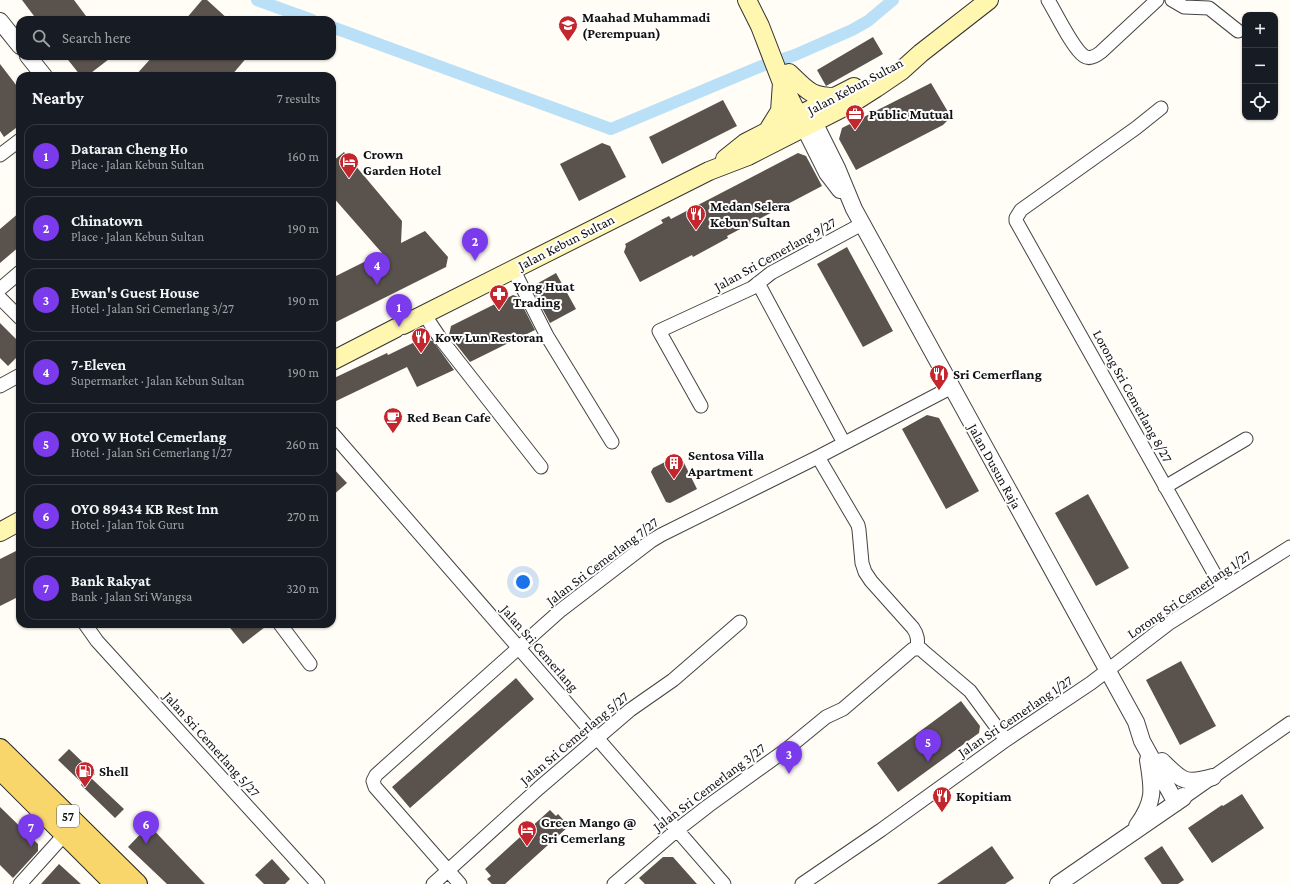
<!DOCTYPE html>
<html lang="en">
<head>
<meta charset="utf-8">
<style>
	body { margin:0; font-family:"Crimson Pro",serif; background:#242831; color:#f1f3f6 }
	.controls { position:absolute; right:12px; top:12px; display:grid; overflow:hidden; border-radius:8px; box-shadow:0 1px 3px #0004 }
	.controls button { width:36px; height:36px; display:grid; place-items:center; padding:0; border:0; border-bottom:1px solid #363941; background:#171b24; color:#f1f3f6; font:20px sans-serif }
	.you { position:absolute; left:523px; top:582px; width:14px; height:14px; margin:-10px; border:3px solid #fff; border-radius:50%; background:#1a73e8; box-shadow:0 0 0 6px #1a73e833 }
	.badge { display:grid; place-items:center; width:26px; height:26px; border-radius:50%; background:#7c3aed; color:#fff; font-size:13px; font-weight:700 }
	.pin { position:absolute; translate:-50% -33px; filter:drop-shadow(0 1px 2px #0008) }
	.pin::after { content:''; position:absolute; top:21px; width:14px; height:12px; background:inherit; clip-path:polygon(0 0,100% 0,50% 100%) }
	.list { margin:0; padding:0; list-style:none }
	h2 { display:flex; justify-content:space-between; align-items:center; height:52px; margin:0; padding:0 16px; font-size:17px }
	h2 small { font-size:13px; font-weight:400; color:#9ea1a6 }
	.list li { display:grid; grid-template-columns:26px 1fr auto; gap:12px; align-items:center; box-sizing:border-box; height:64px; margin:0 8px 8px; padding:0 8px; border:1px solid #363941; border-radius:12px }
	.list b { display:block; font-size:15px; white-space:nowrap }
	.list p { margin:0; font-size:13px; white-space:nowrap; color:#9ea1a6 }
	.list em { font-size:13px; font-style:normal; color:#9ea1a6 }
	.icon { flex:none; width:22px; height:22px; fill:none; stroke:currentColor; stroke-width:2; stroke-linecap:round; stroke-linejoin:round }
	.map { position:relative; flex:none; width:1290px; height:884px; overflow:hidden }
	.search { position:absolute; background:#171b24; box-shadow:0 1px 3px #0004; left:16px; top:16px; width:320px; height:44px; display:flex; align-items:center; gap:10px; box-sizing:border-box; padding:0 14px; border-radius:12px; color:#9ea1a6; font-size:15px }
	.panel { position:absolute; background:#171b24; box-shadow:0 1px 3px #0004; left:16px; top:72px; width:320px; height:556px; border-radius:12px }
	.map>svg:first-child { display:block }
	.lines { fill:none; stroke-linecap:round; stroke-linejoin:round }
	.canal { stroke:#b9e0f7; stroke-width:12 }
	.building { fill:#5a524d }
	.minor-casing { stroke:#444; stroke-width:15 }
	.tertiary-casing { stroke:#444; stroke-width:18 }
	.secondary-casing { stroke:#333; stroke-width:20 }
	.primary-casing { stroke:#222; stroke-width:22 }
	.minor { stroke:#fff; stroke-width:13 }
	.tertiary { stroke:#fff; stroke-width:16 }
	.secondary { stroke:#fff6b0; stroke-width:18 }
	.primary { stroke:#f9d66b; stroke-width:20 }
	.labels { text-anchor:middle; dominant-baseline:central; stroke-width:4; stroke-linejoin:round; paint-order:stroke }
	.shield { fill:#fff; stroke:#585858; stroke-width:1 }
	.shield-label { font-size:13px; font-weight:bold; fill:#111 }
	.poi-label { font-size:14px; font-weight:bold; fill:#111; stroke:#fff; text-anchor:start }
	.street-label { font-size:14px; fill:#111; stroke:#fff }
</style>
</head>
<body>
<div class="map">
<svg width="1290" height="884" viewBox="0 0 1290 884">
	<rect width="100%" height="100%" fill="#fffdf5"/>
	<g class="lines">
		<path class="canal" d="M257,0L312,20
			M332,27L611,129L759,67L795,55L852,30L868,21L893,0"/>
	</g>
	<path class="building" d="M22,0H74L89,20H37Z
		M202,0H207L229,20H185Z
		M873,37L883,54L826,86L817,70Z
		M65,56H113L87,76L80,75Z
		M153,56H248L231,76H135Z
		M0,64L20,90V125L4,137L0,131Z
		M931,83L951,117L943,125L856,170L839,139L842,128Z
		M723,100L737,126L662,164L649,137Z
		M602,143L610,146L626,177L579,201L560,164Z
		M344,152L402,221L401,243L425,231L448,257L446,267L332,324V278L382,253L332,196V162Z
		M798,153L806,156L822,186L727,236L728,238L693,257L692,255L640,282L624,252L626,246L625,244L663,223L661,220L669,216L671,219Z
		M20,212V246L0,263V229Z
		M847,247L893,331L863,347L817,264Z
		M556,273L576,309L550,323L532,289L533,286Z
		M513,295L518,297L535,330L470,362L449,335L451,326Z
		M0,323L20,343V354L8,366L0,358Z
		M421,339L433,341L454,370L417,387L407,367L332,403V379L387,353L388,355Z
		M927,415L939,418L979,491L946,509L902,429Z
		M677,456L681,457L697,489L670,503L666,502L651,472L653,468Z
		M332,467L347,483L332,496Z
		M1088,494L1129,568L1096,586L1055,513Z
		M20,549V596L0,606V559Z
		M227,624H269L243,644Z
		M1181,661L1216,726L1180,745L1146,680Z
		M516,678L534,699L410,808L392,787Z
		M961,701L980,726L979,733L898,792L877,763Z
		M69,749L95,774L91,778L124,809L115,818L81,785L82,783L58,760Z
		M1242,794L1264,828L1212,863L1188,828L1222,805L1223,806Z
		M0,807L38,844V851L13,878L0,865Z
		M550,810L556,816L558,814L569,826L505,884H492L487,879L491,876L485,869Z
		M149,825L164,841L205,884H167L128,847Z
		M992,846L1014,878L1005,884H937Z
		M1162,846L1184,880L1178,884H1162L1144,858Z
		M663,857H673L697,884H645L639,878Z
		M272,859L290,879L285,884H264L255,875Z
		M59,864L81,884H41Z"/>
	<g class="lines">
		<g class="minor-casing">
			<path id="minor" d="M1048,0C1056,13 1073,49 1084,56C1090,60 1096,56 1101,52L1157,0
				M1172,0L1184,7L1209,8L1238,31
				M1161,108L1136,128L1021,210L1016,218V221L1223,589
				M0,155L20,140
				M513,269L547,336L612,442
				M758,283L844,443
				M0,289L20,272
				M0,298L20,318
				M424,314L440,338L541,467
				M0,386L20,375
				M701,406L659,331L752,288L771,273L862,224
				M332,433L724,884
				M818,457L858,525L859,530L862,563L865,572L871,581L913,628C918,635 918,640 917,649
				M1165,487L1246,439
				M85,624L97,641L318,884
				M280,624L310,664
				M1183,798L1290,723
				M20,884L65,834
				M433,884L539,788L630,710L673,680L740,622
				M460,884L375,787L373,781L376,775L561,610L651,541L661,535L818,457L952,387
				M614,884L677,830L708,806L787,749L826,717L843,709L913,649H921L924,652L970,691L1006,740
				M802,884L881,830L1006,740L1091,683L1168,624L1290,547"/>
		</g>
		<g class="tertiary-casing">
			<path id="tertiary" d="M0,21L20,46
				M28,56L44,76
				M814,122L837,168L854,209L1136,722L1142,741L1176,803
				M805,129L827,173L840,190
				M1162,761C1182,781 1185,785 1213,777
				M1137,826C1155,801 1153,790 1148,760
				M1058,884L1183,798V796"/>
		</g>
		<g class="secondary-casing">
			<path id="secondary" d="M747,0L760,26L782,83L804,127
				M789,73C807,90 810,97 836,97
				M767,132L780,111L782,83
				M725,159L745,143L854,87
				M403,325L709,171L748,156L854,102L876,88L901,71L921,53L989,0
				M332,361L396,328
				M0,532L20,521"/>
		</g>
		<g class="primary-casing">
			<path id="primary" d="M0,749L137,884
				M0,769L115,884"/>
		</g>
		<use href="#minor" class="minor"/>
		<use href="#tertiary" class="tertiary"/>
		<use href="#secondary" class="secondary"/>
		<use href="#primary" class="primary"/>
	</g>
	<defs>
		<g id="school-pin" transform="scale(1)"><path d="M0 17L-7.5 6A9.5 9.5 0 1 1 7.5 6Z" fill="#c4262e" stroke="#fff"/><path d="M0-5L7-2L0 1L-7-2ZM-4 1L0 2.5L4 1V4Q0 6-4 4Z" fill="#fff"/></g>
		<g id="office-pin" transform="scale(1)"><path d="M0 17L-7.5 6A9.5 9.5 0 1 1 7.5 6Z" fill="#c4262e" stroke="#fff"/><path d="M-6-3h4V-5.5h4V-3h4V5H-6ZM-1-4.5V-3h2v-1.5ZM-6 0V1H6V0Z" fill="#fff"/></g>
		<g id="hotel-pin" transform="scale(1)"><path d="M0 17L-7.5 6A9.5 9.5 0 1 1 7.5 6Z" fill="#c4262e" stroke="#fff"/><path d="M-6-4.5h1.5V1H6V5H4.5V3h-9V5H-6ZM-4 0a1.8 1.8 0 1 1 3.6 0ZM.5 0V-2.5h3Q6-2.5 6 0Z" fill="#fff"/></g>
		<g id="restaurant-pin" transform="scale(1)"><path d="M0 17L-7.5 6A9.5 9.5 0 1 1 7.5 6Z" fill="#c4262e" stroke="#fff"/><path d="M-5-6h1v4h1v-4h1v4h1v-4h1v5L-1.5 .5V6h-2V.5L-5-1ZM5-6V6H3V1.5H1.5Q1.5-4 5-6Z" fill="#fff"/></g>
		<g id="pharmacy-pin" transform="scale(1)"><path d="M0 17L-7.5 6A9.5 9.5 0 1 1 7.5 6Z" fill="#c4262e" stroke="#fff"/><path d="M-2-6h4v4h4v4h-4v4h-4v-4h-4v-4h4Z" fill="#fff"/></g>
		<g id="cafe-pin" transform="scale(1)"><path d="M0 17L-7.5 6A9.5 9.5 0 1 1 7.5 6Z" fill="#c4262e" stroke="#fff"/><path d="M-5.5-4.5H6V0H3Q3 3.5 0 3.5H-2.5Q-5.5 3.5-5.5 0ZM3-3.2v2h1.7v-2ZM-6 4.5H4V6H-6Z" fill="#fff"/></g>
		<g id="building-pin" transform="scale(1)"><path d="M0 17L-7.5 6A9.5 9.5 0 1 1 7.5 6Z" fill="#c4262e" stroke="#fff"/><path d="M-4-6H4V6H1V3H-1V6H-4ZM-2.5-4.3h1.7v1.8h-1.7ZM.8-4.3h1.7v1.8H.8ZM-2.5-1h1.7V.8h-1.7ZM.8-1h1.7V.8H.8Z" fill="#fff"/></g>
		<g id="fuel-pin" transform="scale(1)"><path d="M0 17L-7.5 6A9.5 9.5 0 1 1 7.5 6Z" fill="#c4262e" stroke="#fff"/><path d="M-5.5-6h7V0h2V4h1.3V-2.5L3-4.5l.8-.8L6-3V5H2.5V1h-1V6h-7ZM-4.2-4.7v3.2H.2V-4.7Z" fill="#fff"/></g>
	</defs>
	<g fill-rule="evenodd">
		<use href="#school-pin" x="568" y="25"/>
		<use href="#office-pin" x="855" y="114"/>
		<use href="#hotel-pin" x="349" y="162"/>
		<use href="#restaurant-pin" x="696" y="214"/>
		<use href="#pharmacy-pin" x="499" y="294"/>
		<use href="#restaurant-pin" x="421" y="337"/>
		<use href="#restaurant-pin" x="939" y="374"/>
		<use href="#cafe-pin" x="393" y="417"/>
		<use href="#building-pin" x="674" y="463"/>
		<use href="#fuel-pin" x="85" y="771"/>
		<use href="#restaurant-pin" x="942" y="796"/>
		<use href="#hotel-pin" x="527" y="830"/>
	</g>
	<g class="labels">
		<rect class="shield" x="57" y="805" width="22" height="22" rx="3"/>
		<g class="shield-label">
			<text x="68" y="816">57</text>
		</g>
		<g class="poi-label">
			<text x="582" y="17">Maahad Muhammadi<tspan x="582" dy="16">(Perempuan)</tspan></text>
			<text x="869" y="114">Public Mutual</text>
			<text x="363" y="154">Crown<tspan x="363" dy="16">Garden Hotel</tspan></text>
			<text x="710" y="206">Medan Selera<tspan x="710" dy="16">Kebun Sultan</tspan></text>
			<text x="513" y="286">Yong Huat<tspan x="513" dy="16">Trading</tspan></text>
			<text x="435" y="337">Kow Lun Restoran</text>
			<text x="953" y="374">Sri Cemerflang</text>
			<text x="407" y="417">Red Bean Cafe</text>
			<text x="688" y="455">Sentosa Villa<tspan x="688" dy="16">Apartment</tspan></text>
			<text x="99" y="771">Shell</text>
			<text x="956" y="796">Kopitiam</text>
			<text x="541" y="822">Green Mango @<tspan x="541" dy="16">Sri Cemerlang</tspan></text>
		</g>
		<g class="street-label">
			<text transform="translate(855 86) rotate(-28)">Jalan Kebun Sultan</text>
			<text transform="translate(566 242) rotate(-27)">Jalan Kebun Sultan</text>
			<text transform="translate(775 254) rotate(-29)">Jalan Sri Cemerlang 9/27</text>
			<text transform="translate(1133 396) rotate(61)">Lorong Sri Cemerlang 8/27</text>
			<text transform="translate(995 466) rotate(61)">Jalan Dusun Raja</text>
			<text transform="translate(602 561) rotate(-37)">Jalan Sri Cemerlang 7/27</text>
			<text transform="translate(1189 594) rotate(-34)">Lorong Sri Cemerlang 1/27</text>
			<text transform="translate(540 648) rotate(49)">Jalan Sri Cemerlang</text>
			<text transform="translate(1015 716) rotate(-34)">Jalan Sri Cemerlang 1/27</text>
			<text transform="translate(574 738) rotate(-40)">Jalan Sri Cemerlang 5/27</text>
			<text transform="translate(212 744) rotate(48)">Jalan Sri Cemerlang 5/27</text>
			<text transform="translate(709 787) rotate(-37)">Jalan Sri Cemerlang 3/27</text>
		</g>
	</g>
</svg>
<div class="controls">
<button>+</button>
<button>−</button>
<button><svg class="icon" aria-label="locate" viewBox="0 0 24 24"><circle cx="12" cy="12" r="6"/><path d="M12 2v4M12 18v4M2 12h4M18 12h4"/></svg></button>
</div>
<div class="you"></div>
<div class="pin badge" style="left:399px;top:327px">1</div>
<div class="pin badge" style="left:475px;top:261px">2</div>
<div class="pin badge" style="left:789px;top:774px">3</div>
<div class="pin badge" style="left:377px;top:285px">4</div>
<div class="pin badge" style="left:928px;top:762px">5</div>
<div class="pin badge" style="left:146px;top:844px">6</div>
<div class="pin badge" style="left:31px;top:847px">7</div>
<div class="search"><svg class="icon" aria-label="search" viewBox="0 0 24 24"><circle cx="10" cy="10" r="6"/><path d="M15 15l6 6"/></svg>Search here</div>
<section class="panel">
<h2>Nearby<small>7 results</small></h2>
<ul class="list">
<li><span class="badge">1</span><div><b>Dataran Cheng Ho</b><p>Place · Jalan Kebun Sultan</p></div><em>160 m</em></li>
<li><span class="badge">2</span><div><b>Chinatown</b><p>Place · Jalan Kebun Sultan</p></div><em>190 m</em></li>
<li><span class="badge">3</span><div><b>Ewan's Guest House</b><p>Hotel · Jalan Sri Cemerlang 3/27</p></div><em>190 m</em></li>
<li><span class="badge">4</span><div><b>7-Eleven</b><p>Supermarket · Jalan Kebun Sultan</p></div><em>190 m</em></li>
<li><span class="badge">5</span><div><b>OYO W Hotel Cemerlang</b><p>Hotel · Jalan Sri Cemerlang 1/27</p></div><em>260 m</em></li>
<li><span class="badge">6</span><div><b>OYO 89434 KB Rest Inn</b><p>Hotel · Jalan Tok Guru</p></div><em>270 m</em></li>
<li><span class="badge">7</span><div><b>Bank Rakyat</b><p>Bank · Jalan Sri Wangsa</p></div><em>320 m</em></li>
</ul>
</section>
</div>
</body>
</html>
